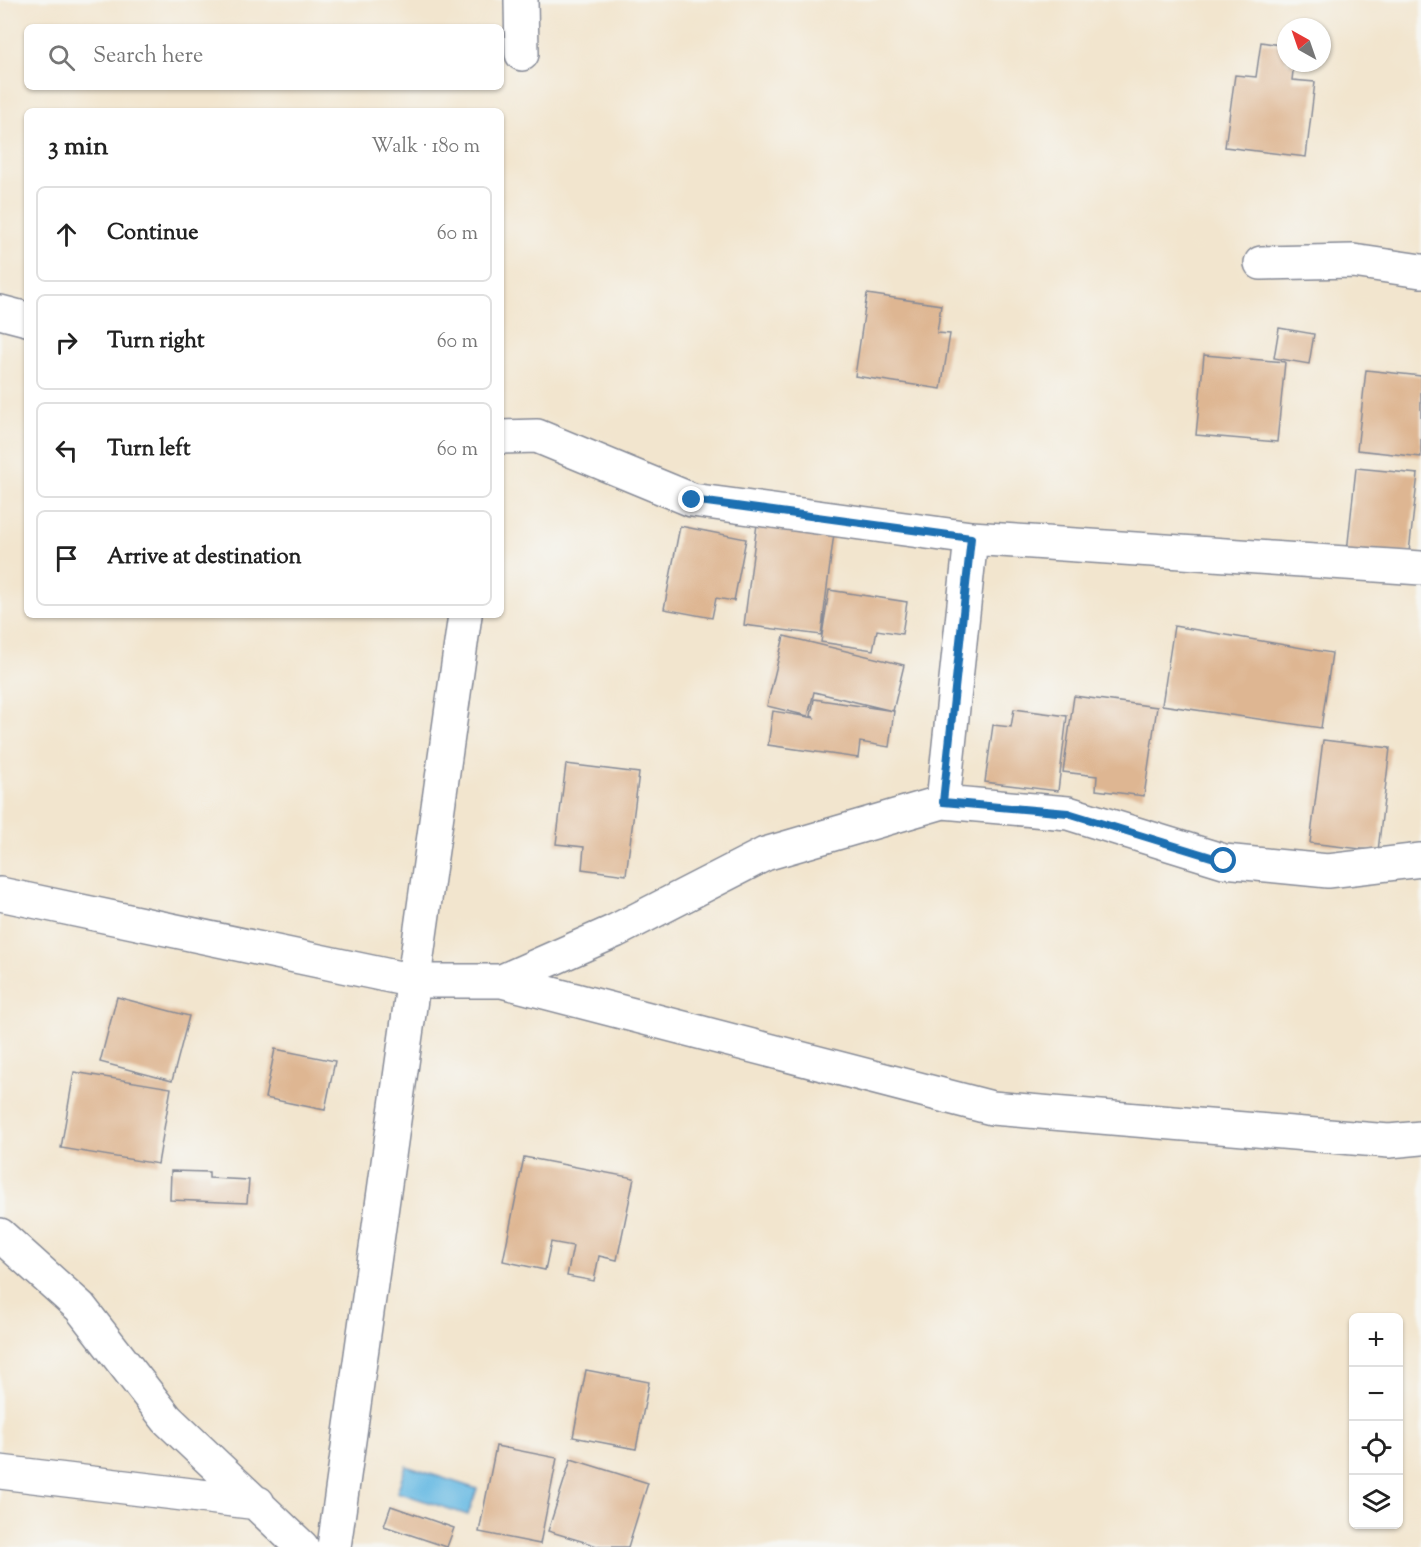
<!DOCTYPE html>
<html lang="en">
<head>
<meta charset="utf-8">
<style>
	body { margin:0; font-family:"Sorts Mill Goudy",serif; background:#f6f6f6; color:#222 }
	.controls { position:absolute; right:18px; bottom:18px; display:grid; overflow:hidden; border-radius:9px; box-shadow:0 2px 4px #0004 }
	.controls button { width:54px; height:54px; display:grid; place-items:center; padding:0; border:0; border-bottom:2px solid #e0e0e0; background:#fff; color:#222; font:30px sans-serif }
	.compass { position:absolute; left:1277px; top:18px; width:54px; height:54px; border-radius:50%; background:#fff; box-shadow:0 2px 4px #0004; rotate:320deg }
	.stop { position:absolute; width:18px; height:18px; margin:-14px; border:4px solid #1f6fb2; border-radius:50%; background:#fff }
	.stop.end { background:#1f6fb2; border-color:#fff; box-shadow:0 2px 6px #0008 }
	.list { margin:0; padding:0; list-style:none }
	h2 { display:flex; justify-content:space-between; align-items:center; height:78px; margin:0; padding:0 24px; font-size:26px }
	h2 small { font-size:20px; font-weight:400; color:#767676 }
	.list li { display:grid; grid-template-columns:39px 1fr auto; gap:18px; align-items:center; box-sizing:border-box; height:96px; margin:0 12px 12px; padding:0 12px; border:2px solid #e0e0e0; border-radius:9px }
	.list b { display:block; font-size:22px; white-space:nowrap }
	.list em { font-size:20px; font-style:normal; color:#767676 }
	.icon { flex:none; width:33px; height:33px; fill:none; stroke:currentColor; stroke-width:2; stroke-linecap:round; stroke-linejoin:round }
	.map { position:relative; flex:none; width:1421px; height:1547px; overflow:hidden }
	.search { position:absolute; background:#fff; box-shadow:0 2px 4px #0004; left:24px; top:24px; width:480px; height:66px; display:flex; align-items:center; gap:15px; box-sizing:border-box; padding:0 21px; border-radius:9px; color:#767676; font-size:22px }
	.panel { position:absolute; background:#fff; box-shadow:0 2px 4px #0004; left:24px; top:108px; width:480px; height:510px; border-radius:9px }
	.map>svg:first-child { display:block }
	.water { fill:#68bae3; stroke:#4274a0; stroke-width:1.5 }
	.building { fill:#deb692 }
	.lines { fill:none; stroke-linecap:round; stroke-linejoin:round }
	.minor-casing { stroke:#868a96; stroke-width:36 }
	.minor { stroke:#fff; stroke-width:33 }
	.route { stroke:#1f6fb2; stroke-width:8 }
</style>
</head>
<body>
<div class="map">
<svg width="1421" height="1547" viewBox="0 0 1421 1547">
	<rect width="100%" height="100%" fill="#f6f6f2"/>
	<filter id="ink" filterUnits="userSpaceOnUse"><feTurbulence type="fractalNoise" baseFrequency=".0167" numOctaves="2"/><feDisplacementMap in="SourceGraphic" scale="12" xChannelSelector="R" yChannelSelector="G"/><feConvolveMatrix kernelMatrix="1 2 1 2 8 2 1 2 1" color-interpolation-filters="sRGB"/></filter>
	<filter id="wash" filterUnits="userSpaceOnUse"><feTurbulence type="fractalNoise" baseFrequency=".008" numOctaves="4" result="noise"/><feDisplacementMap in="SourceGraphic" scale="24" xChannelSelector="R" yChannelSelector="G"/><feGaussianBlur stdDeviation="1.35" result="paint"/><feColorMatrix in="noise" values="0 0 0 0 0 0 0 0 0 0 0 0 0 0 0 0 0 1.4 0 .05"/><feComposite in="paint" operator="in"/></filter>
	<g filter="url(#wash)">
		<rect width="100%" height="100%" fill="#f2e5ce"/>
		<path class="water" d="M406,1466L477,1489L468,1515L397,1492Z"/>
		<g id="blocks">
			<path class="building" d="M1261,42L1286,46V63H1294L1292,80L1315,82L1306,157L1225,147L1235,75L1256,77Z
				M867,294L941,305L937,333L950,334L941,389L855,376Z
				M1279,328L1314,334L1309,364L1274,358Z
				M1204,355L1285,362L1277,442L1196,435Z
				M1366,370L1421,376V457L1357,450Z
				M1356,468L1418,474L1409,552L1346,561Z
				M757,524L834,533L821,635L744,625Z
				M680,526L746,539L734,601L716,598L712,618L664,609Z
				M829,590L907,602L902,634L877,630L873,650L821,642Z
				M1174,626L1332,653L1321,728L1162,705Z
				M784,636L904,665L893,711L814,692L808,716L767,706Z
				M1074,696L1157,707L1144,796L1096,790L1097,776L1063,772Z
				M814,699L894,711L889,747L860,742L858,758L768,745L773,711L815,718L811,716Z
				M1014,709L1067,716L1058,791L985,782L993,725L1011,727Z
				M1323,740L1390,748L1378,851L1310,843Z
				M566,764L639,773L626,875L582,869L584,847L556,844Z
				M117,997L189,1016L172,1081L100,1062Z
				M275,1049L335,1061L325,1110L265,1098Z
				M74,1072L171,1088L158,1164L61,1148Z
				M524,1157L634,1178L617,1260L599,1256L594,1281L567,1276L573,1246L551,1242L545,1270L503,1261Z
				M171,1171L209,1172V1178L249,1180L247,1203L170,1200Z
				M586,1370L649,1382L636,1449L573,1437Z
				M496,1446L557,1458L540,1544L479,1532Z
				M571,1459L648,1483L628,1547H601L548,1531Z
				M391,1506L454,1528L447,1547L384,1526Z"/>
		</g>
	</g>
	<g filter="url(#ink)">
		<use href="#blocks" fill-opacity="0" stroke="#868a96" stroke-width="1.5"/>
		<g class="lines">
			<g class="minor-casing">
				<path id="minor" d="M521,0L522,54
					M1261,263L1353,261L1421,271
					M0,312L27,319
					M501,437L537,436L692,500L971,538L1421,568
					M943,802L971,538
					M0,894L414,981H502L615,931L765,854L943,802L1068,813L1224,861L1328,871L1421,860
					M502,981L992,1108L1389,1141L1421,1138
					M0,1235L80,1307L167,1419L302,1547
					M0,1472L258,1503
					M334,1547L465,615"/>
			</g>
			<use href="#minor" class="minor"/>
		</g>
	</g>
	<g class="lines" filter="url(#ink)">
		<path class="route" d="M692,500L971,538L943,802L1068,813L1224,861"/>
	</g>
</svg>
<div class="controls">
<button>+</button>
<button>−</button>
<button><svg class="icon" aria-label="locate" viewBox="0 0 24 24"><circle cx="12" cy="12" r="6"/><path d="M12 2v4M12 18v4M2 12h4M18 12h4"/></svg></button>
<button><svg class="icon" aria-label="layers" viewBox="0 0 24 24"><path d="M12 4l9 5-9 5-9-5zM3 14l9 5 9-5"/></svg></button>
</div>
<svg class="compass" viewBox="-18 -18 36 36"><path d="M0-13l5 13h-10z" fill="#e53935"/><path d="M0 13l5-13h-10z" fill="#767676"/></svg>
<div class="stop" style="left:1224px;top:861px"></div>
<div class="stop end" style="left:692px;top:500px"></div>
<div class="search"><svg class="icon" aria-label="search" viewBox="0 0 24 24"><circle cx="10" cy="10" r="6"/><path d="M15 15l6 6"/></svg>Search here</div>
<section class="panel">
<h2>3 min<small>Walk · 180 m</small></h2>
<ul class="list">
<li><svg class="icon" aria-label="ahead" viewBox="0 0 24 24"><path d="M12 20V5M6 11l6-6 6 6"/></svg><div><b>Continue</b></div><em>60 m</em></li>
<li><svg class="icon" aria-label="right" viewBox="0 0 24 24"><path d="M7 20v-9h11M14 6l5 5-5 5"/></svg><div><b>Turn right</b></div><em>60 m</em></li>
<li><svg class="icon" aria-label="left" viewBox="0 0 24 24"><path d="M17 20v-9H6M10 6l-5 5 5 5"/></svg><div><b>Turn left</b></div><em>60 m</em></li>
<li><svg class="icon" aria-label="arrive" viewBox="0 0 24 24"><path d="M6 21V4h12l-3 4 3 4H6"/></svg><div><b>Arrive at destination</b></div></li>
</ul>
</section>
</div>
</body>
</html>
